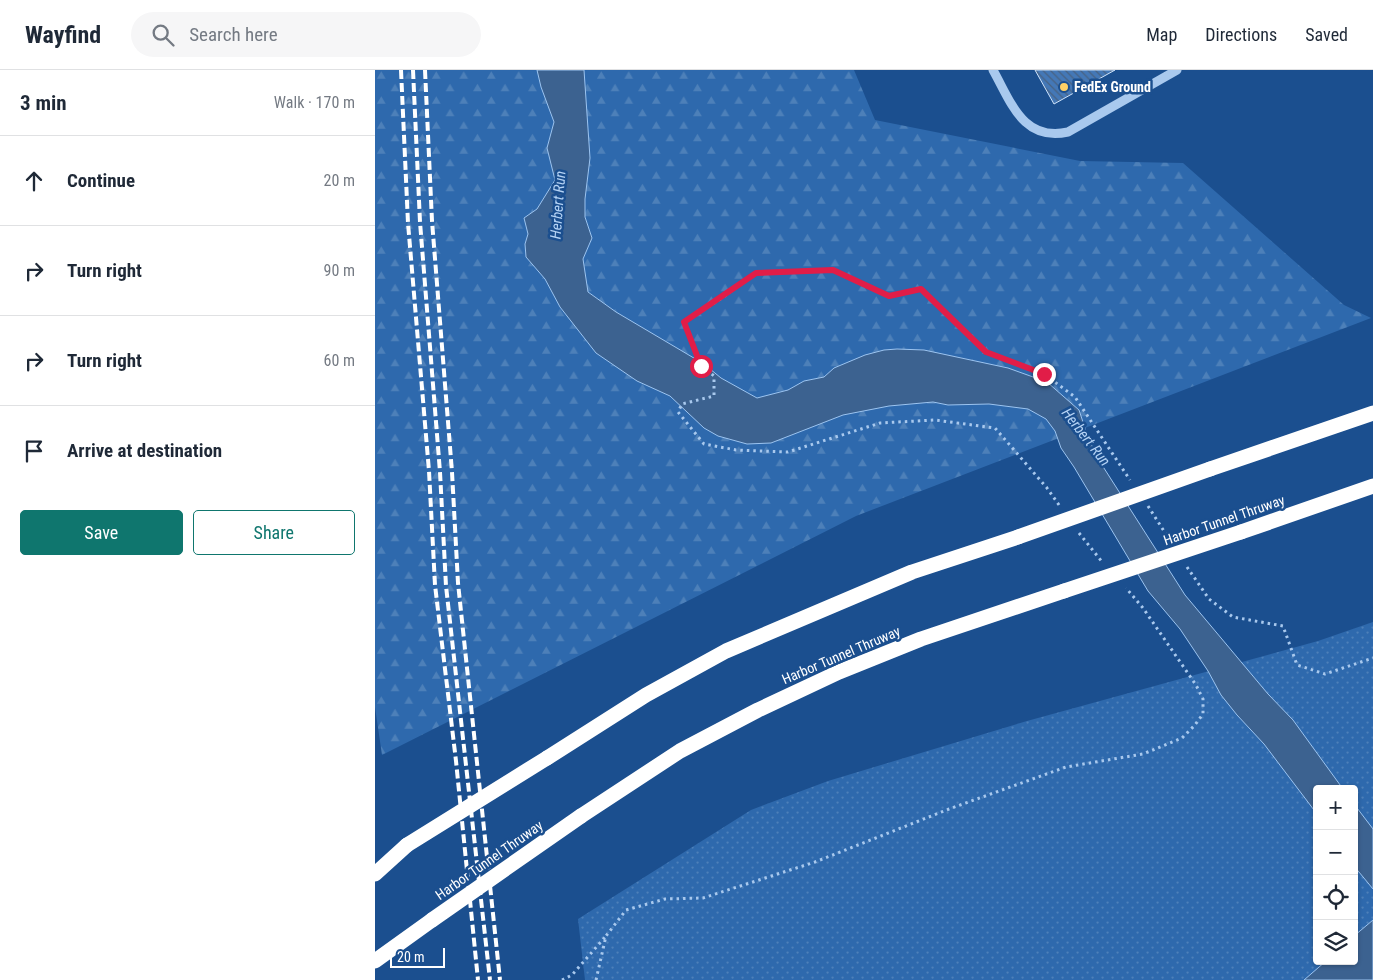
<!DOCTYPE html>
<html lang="en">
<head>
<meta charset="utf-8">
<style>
	body { margin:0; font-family:"Roboto Condensed",sans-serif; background:#f6f6f7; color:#1f2937 }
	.controls { position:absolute; right:15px; bottom:15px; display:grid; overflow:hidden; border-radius:5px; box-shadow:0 1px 4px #0004 }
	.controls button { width:45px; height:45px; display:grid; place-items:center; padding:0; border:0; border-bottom:1px solid #e0e1e3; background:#fff; color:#1f2937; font:25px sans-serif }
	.scale { position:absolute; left:15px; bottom:12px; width:55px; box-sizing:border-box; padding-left:5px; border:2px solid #fff; border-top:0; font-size:14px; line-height:18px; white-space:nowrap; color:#fff; -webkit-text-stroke:4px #1b4f8f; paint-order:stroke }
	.stop { position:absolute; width:15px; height:15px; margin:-11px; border:4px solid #e11d48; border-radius:50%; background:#fff }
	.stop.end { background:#e11d48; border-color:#fff; box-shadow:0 1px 5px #0008 }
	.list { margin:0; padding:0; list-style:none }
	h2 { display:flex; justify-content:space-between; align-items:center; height:65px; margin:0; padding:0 20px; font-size:21px }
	h2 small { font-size:16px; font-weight:400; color:#747a83 }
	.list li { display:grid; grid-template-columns:32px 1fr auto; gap:15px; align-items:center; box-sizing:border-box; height:90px; padding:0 20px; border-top:1px solid #e0e1e3 }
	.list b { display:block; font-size:19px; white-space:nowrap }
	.list em { font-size:16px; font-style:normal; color:#747a83 }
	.actions { display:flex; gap:10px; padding:15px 20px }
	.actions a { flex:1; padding:11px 0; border:1px solid #0f766e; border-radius:5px; text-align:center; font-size:18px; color:#0f766e }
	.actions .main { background:#0f766e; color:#fff }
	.icon { flex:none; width:28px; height:28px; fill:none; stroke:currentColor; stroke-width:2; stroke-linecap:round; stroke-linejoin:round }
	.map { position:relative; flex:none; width:998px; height:910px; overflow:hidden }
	header { display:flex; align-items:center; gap:30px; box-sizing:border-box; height:70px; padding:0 25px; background:#fff; border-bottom:1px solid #e0e1e3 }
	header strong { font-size:24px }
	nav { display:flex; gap:28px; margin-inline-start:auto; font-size:18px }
	.search { width:350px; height:45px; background:#f6f6f7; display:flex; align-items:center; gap:12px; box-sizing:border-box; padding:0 18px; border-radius:28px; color:#747a83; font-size:19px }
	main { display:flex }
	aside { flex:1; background:#fff }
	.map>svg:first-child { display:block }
	.grass { fill:url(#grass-dots); fill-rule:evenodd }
	.forest { fill:url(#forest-firs) }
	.water { fill:#3c6290; stroke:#9cc4f0 }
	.building { fill:url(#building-back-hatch); stroke:#cfe3fa }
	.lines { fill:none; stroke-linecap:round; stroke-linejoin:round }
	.path { stroke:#a9c9ee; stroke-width:3; stroke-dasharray:2.5 4; stroke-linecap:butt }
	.minor { stroke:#a9c9ee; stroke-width:9 }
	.highway { stroke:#fff; stroke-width:15 }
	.rail { stroke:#fff; stroke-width:4; stroke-dasharray:9 4; stroke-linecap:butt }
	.highway-bridge { stroke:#fff; stroke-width:15 }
	.route { stroke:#e11d48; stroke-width:6 }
	.poi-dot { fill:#ffd166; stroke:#1b4f8f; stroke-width:2 }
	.labels { text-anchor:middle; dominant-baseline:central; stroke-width:5; stroke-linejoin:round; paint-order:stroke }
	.poi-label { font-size:14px; font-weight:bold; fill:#fff; stroke:#1b4f8f; text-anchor:start }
	.street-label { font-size:14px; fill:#fff; stroke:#1b4f8f }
	.water-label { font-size:15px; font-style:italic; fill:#b5d3f5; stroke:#1b4f8f }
</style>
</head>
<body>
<header>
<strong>Wayfind</strong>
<div class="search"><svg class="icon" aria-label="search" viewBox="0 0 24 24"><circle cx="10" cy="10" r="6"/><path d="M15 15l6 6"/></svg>Search here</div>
<nav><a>Map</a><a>Directions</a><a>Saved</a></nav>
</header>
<main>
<aside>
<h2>3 min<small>Walk · 170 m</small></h2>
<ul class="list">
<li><svg class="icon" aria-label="ahead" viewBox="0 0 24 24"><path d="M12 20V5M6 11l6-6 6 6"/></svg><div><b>Continue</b></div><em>20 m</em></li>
<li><svg class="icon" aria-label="right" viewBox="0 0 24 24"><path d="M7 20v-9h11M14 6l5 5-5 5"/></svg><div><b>Turn right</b></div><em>90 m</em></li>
<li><svg class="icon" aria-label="right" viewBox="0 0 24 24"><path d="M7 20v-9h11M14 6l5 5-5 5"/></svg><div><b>Turn right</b></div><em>60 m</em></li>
<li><svg class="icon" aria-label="arrive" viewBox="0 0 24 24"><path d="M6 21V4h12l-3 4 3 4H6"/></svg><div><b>Arrive at destination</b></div></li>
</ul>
<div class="actions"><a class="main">Save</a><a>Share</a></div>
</aside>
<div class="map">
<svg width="998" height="910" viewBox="0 0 998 910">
	<defs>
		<pattern id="grass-dots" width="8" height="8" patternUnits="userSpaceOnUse" patternTransform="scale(1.25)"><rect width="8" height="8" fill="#2e69ad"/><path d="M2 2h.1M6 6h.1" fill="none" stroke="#4d80b9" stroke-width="1.8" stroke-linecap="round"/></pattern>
		<pattern id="forest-firs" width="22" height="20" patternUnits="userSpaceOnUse" patternTransform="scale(1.25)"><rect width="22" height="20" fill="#2e69ad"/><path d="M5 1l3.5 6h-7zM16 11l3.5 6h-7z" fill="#4d80b9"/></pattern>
		<pattern id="building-back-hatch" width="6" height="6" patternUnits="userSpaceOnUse" patternTransform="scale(1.25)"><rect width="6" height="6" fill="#4478b7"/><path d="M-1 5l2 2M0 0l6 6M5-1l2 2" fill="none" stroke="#486282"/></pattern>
	</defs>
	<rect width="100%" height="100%" fill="#1b4f8f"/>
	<path class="grass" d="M998,552V910H210L203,849L376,740L453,711L652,651L943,571ZM942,719H979V891H942Z"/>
	<path class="forest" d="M0,0H479L500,50L705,91L808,93L969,235L996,248L481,446L7,685L0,637Z"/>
	<path class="water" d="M162,0H209L215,88L210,129V147L217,168L208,189L213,222L241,242L329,294L346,308L382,328L413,320L429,311L449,307L459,298L490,285L509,280L522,279L549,280L633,298L672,312L704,340L714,370L727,395L810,525L893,624L918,650L968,719H942V744L889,674L862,645L846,625L833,601L805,559L773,521L699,397L686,378L680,361L671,349L653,339L614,334L573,335L558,332L514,336L468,345L396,373L372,374L343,366L329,358L295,326L262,311L221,283L185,237L170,209L151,187L150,174L153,164L149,148L162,139L180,110L172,78L179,52L166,17Z
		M979,734L998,759V819L979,796Z
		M998,850V910H929L951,891H979V866Z"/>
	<path class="building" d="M660,0H740L679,34Z"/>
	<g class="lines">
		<path class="path" d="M684,435L672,418L620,358L560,350L505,353L413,382L361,380L329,374L303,342L307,334L339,326V306L326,295L309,252L344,230L381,203L457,200L514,225L546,219L611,282L669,304L700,327L755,410
			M773,436L794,469
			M704,463L728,493
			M812,497L834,529L858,547L908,556L922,595L950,604L998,588
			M187,910L197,905L231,866
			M221,910L231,866L251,840L290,829L328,828L440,792L574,739L691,697L768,684L807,668L819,656L828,644V629L821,615L768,538L751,518"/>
		<path class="minor" d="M618,0C636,32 648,72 693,62L802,0"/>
		<path class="highway" d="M835,399L998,343
			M866,462L998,416
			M172,688L271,625L351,581L537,502L643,467
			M206,746L305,681L383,640L464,602L546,569L689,521
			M0,804L32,775
			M0,891L57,850"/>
		<path class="rail" d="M26,0L33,153L54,401L60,515L81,691L103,910
			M38,0L45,152L65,402L71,516L115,910
			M50,0L57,151L77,402L83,513L125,910"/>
		<path class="highway-bridge" d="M643,467L835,399
			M689,521L866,462
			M32,775L172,688
			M57,850L206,746"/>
	</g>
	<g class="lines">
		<path class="route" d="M326,296L309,252L381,203L458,200L514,226L546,219L611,282L669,304"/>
	</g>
	<circle class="poi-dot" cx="689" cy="17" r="5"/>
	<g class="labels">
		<g class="poi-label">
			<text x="699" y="17">FedEx Ground</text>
		</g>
		<g class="street-label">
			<text transform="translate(849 450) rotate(-19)">Harbor Tunnel Thruway</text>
			<text transform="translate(466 585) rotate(-23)">Harbor Tunnel Thruway</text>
			<text transform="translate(114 790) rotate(-35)">Harbor Tunnel Thruway</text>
		</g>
		<g class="water-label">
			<text transform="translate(183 135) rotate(-86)">Herbert Run</text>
			<text transform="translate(711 367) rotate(52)">Herbert Run</text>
		</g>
	</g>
</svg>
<div class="controls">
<button>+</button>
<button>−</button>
<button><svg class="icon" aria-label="locate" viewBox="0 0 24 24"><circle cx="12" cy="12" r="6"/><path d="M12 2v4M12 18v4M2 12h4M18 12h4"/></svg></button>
<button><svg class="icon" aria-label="layers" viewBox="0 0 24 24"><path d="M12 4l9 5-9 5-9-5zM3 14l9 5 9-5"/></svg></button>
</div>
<div class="scale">20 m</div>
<div class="stop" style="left:326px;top:296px"></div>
<div class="stop end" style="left:669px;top:304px"></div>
</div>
</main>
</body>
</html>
